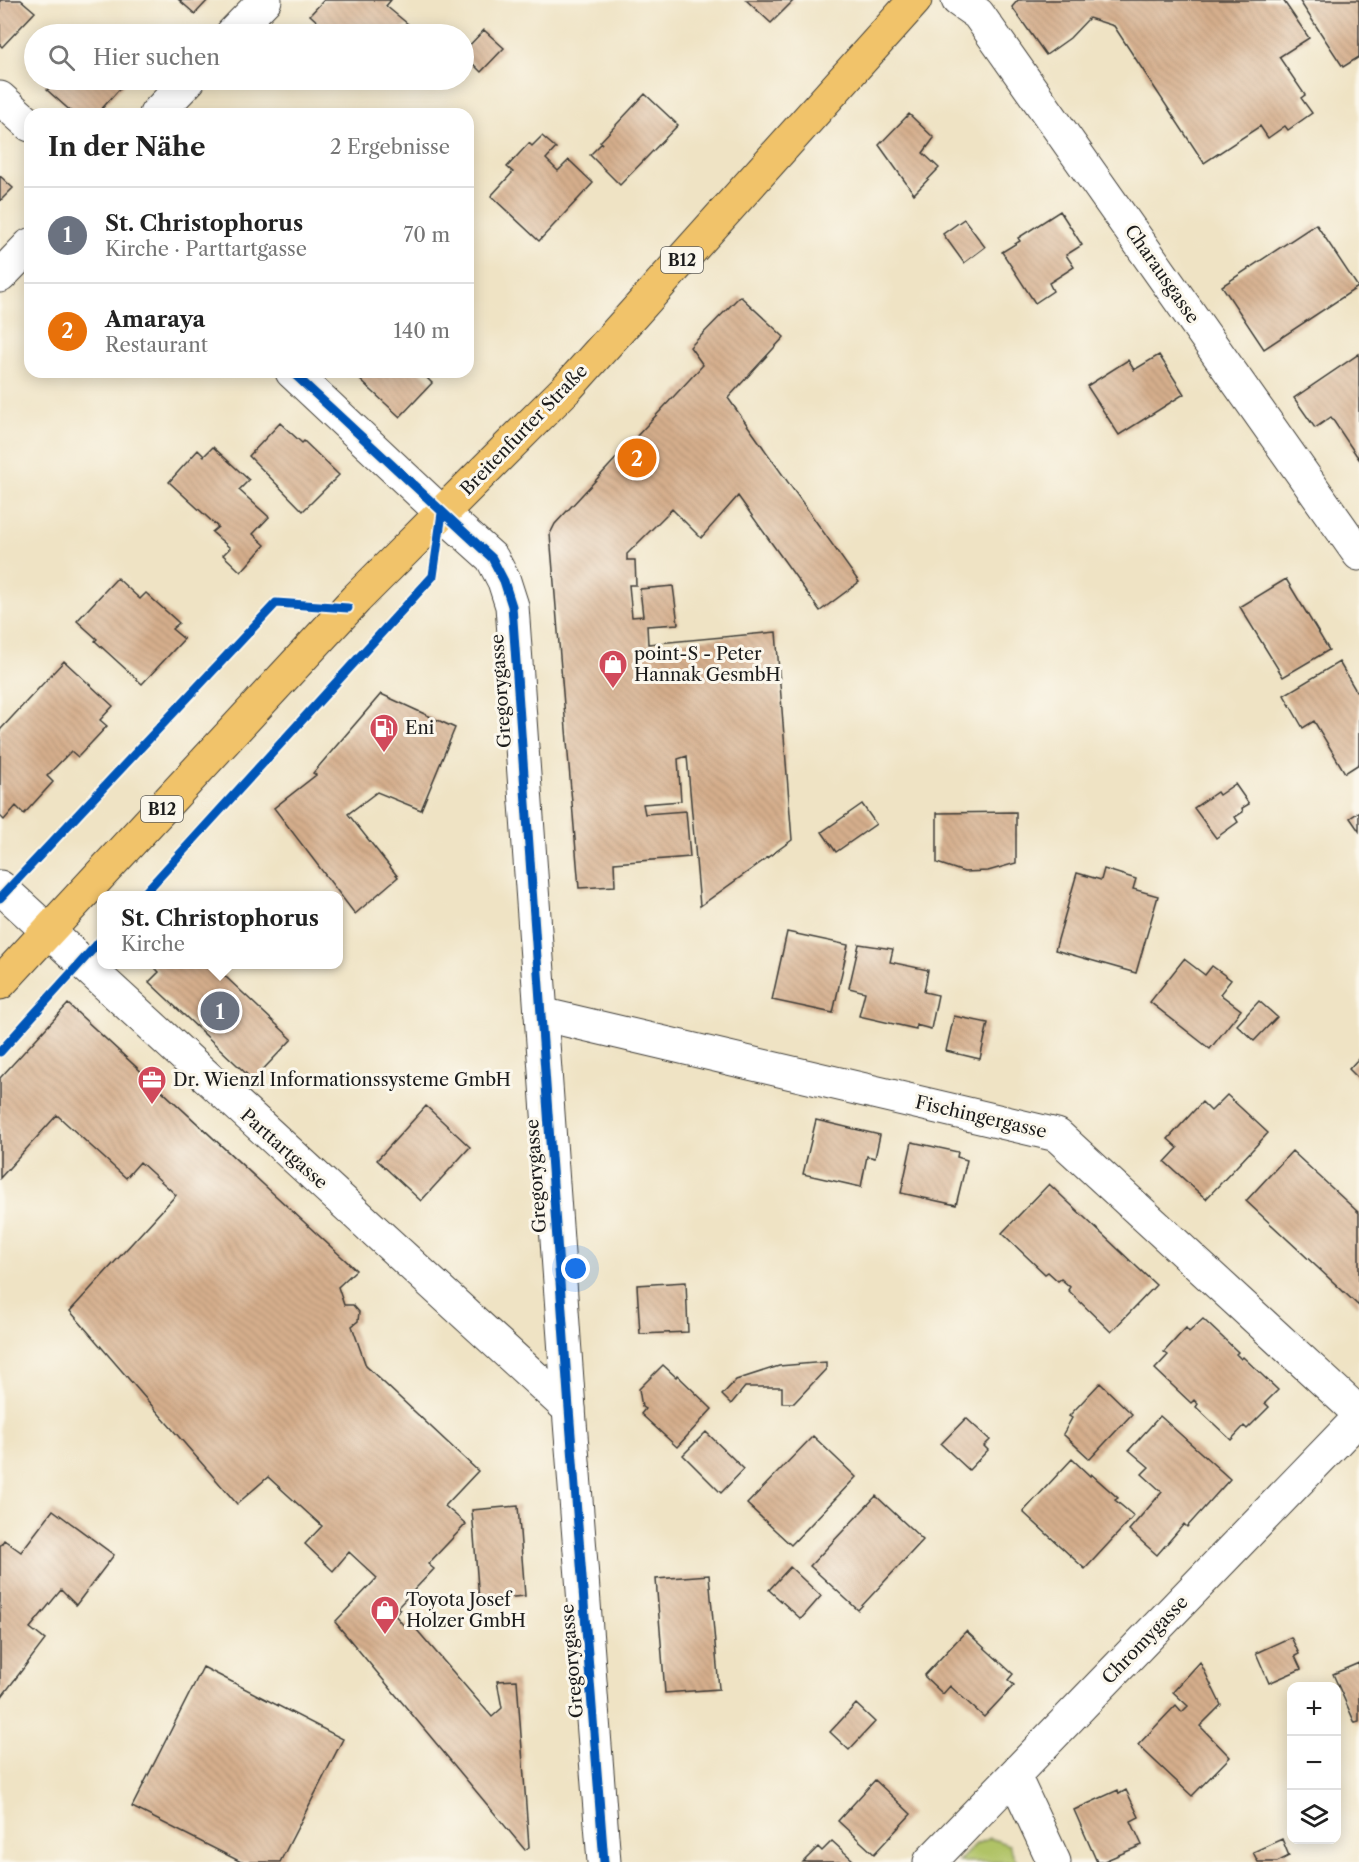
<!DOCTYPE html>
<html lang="de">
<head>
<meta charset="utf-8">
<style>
	body { margin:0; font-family:"Libre Caslon Text",serif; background:#f2f2f2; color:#222 }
	.controls { position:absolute; right:18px; bottom:18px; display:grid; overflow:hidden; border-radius:12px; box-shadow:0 3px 15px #0003 }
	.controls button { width:54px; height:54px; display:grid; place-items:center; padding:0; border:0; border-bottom:2px solid #e0e0e0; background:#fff; color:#222; font:30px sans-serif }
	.you { position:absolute; left:576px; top:1269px; width:21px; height:21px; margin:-15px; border:4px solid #fff; border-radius:50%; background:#1a73e8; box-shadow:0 0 0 9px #1a73e833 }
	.badge { display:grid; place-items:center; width:39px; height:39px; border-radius:50%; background:#ea580c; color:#fff; font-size:20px; font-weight:700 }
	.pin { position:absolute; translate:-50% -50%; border:3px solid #fff; box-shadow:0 2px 6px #0006 }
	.popup { position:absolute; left:97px; top:891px; width:246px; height:78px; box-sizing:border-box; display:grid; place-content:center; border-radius:12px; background:#fff; filter:drop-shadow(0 2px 4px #0005); font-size:20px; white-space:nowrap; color:#767676 }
	.popup b { font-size:22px; color:#222 }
	.popup::after { content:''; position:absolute; left:50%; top:100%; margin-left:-12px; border:12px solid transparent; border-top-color:#fff }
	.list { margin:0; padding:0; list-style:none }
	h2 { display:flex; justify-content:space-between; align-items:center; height:78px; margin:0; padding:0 24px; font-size:26px }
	h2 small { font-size:20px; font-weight:400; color:#767676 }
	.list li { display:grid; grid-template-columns:39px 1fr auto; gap:18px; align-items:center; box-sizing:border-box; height:96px; padding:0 24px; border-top:2px solid #e0e0e0 }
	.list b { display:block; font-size:22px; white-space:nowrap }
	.list p { margin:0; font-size:20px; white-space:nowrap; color:#767676 }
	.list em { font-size:20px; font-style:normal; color:#767676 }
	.icon { flex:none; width:33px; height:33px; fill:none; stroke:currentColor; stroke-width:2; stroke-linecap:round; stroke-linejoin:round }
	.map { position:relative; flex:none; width:1359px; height:1862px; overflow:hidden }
	.search { position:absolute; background:#fff; box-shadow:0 3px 15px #0003; left:24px; top:24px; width:450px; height:66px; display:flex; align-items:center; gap:15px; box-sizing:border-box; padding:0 21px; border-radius:33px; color:#767676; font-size:22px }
	.panel { position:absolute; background:#fff; box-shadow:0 3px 15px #0003; left:24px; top:108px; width:450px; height:270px; border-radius:18px }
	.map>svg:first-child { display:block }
	.green { fill:#b0c366; stroke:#667041; stroke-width:1.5 }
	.building { fill:url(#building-back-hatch) }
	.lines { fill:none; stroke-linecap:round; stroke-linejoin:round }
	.minor-casing { stroke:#3c3a35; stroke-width:35 }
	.tertiary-casing { stroke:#3c3a35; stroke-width:35 }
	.primary-casing { stroke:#3c3a35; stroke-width:35 }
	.minor { stroke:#fff; stroke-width:33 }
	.tertiary { stroke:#fff; stroke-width:33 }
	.primary { stroke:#f1c36a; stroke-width:33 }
	.cycleway-casing { stroke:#fbf7ec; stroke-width:13 }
	.cycleway { stroke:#0057b8; stroke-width:9 }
	.labels { text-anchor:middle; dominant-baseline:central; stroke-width:6; stroke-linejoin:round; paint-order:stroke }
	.shield { fill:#fbf7ec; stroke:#5f5e5a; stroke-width:1.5 }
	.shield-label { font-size:16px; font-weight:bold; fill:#1c1c1c }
	.street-label { font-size:18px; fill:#1c1c1c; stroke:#fbf7ec }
	.poi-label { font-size:18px; fill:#1c1c1c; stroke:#fbf7ec; text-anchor:start }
</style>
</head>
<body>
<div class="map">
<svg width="1359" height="1862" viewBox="0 0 1359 1862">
	<defs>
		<pattern id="building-back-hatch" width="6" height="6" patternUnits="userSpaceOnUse" patternTransform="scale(1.5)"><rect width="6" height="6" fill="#d5ae8c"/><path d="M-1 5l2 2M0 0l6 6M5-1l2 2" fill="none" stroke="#b69578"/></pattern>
	</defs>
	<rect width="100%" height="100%" fill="#fbf7ec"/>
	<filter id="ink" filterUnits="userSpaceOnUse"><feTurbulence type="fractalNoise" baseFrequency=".0167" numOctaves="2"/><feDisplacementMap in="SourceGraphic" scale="12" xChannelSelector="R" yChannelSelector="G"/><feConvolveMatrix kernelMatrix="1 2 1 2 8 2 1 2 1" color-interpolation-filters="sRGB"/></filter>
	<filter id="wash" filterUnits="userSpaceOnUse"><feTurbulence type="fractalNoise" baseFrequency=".008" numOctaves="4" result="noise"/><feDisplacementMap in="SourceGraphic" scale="24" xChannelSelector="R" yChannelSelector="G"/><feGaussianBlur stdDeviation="1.35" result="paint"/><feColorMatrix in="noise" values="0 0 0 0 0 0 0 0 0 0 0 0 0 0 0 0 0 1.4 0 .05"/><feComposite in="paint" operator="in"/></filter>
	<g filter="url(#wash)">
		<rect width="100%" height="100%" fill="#efe3c4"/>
		<path class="green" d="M990,1838L1009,1845L1017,1862H958L976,1844Z"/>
		<g id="blocks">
			<path class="building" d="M0,0H21L35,12L2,47L0,45Z
				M179,0H208L195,14Z
				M324,0H391L386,6L408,24L399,34H331L310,15Z
				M746,0H794L771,23Z
				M1018,0H1283L1309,38L1279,57L1305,95L1301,98L1312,113L1288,130L1285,126L1268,138L1260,126L1204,163L1114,26L1089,18L1070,38L1046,55L1012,7Z
				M1299,0H1359V57L1343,67Z
				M484,30L504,48L481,72L464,55V51Z
				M46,80H120L125,83L97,114H74L47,90L49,88L43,83Z
				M645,94L678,125L620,185L590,155L602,143L600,142Z
				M909,114L934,138L923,153L939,168L914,194L879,145Z
				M542,136L556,148L546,159L558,171L569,160L593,183L539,241L491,196L513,172L507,167L529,143L532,146Z
				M0,176L13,188L0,201Z
				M1060,211L1082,245L1066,255L1074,267L1049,283L1053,291L1035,303L1002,252L1020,241L1018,238Z
				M964,219L985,247L964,263L943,234Z
				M1316,224L1358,287L1264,349L1222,286Z
				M740,296L784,337L728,398L859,582L820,611L738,496L701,538L672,509L627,554V560H635L636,585H629L632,617L643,616L640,589L673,586L678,624L647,626L648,644L776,632L792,840L700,906L687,756L678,759L681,801L643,804L645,814L686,811L690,857L614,863L615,886L579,888L550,534L555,524L703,365L690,347Z
				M1359,354V459L1331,417L1315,428L1294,398Z
				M1159,355L1184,394L1119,435L1087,386L1128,360L1134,370Z
				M363,372H421L432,383L400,417L358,378Z
				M280,423L302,443L304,441L339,475L303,511L249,456Z
				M213,447L249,480L239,490L269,517L253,534L265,545L241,572L223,555L230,548L212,532L218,527L169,482L198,450L204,456Z
				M117,578L140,599L146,593L179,623L172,629L184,639L142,684L95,641L97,639L77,621Z
				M1286,579L1329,650L1283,677L1240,607Z
				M64,661L113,706L100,720L107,726L78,757L71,751L47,776L53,782L24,814L16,806L4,820L0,816V730Z
				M1339,662L1356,691L1359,689V764L1345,773L1314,721L1303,728L1284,695Z
				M381,694L455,728L421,810L377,792L348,814L398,877L355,914L274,808L316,775L313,773Z
				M1235,784L1249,804L1242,808L1243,812L1235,817L1238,822L1216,838L1194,808L1217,792L1219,795Z
				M862,804L876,824L836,852L822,832Z
				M1016,812V863L988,871L964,872L937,863V813Z
				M1359,812V831L1350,818Z
				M1104,869L1136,879L1133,889L1158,896L1136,973L1055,950L1077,873L1101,880Z
				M787,932L848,945L833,1013L772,1000Z
				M859,944L893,949L890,962L928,970L924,992L938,995L931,1029L916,1025V1029L859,1016L865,992L849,988Z
				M1184,959L1205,975L1212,966L1231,980L1220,994L1241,1010L1210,1049L1150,1002Z
				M151,964H212L292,1039L253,1080L149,982L159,972Z
				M1259,1001L1277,1017L1254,1041L1237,1025Z
				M68,1004L356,1270L338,1287L344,1305H353L359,1312L358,1321L352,1326L366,1366L478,1471L445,1506L466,1524L428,1564L434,1569L397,1608L400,1610L395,1615L404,1626L410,1622L492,1717L502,1708L497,1681L517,1680L529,1847L525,1850L335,1622L377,1578L349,1552L333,1571L305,1544L322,1526L268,1477L237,1504L70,1311L176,1195L140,1162L126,1178L57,1115L0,1178V1078Z
				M954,1016L988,1023L980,1059L946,1051Z
				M1359,1058V1079L1349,1069Z
				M1227,1095L1268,1133L1206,1199L1165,1162L1178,1148L1168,1139L1202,1102L1211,1111Z
				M426,1106L470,1147L421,1201L377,1160Z
				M816,1120L880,1135L875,1158L867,1156L861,1187L803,1174Z
				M912,1142L958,1152L957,1157L967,1160L956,1205L901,1193Z
				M1292,1151L1359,1213V1306L1246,1201Z
				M1049,1184L1156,1285L1111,1332L1068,1290L1070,1287L1061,1279L1058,1281L1048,1272L1045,1274L1002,1233Z
				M686,1282L688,1332L640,1334L637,1285Z
				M1203,1319L1238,1352L1236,1354L1241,1359L1243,1357L1278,1390L1265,1403L1269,1407L1247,1429L1244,1426L1231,1440L1196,1407L1198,1404L1194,1400L1191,1403L1155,1369L1168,1355L1164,1352L1186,1328L1189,1332Z
				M826,1362V1369L794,1403H782V1387H745L731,1404L722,1395L736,1380L779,1366Z
				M663,1365L676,1377L677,1375L712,1409L677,1447L641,1414L645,1409L642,1407L639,1389Z
				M1100,1383L1132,1414L1090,1459L1063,1434L1072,1418L1069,1416Z
				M1160,1416L1230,1479L1187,1527L1184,1524L1157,1555L1129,1530L1162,1492L1142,1474L1149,1467L1129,1450Z
				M966,1418L990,1440L984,1446L988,1450L969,1470L941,1444Z
				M706,1432L744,1469L721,1493L683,1455Z
				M813,1436L856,1477L791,1545L747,1504Z
				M1072,1459L1090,1476L1091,1474L1118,1498L1115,1500L1134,1516L1085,1569L1023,1512Z
				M876,1496L923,1540L858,1610L810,1566Z
				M518,1506L525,1596L479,1600L472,1510Z
				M53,1510L114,1555L76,1605L61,1590L30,1628L45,1640L0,1699V1546L4,1540L21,1552Z
				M790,1567L821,1596L801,1619L769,1590Z
				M709,1575L719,1689L665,1693L656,1579Z
				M966,1631L1013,1674L1008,1680L1014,1685L984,1717L950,1686L943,1694L924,1676Z
				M1291,1637L1299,1654L1295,1656L1301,1669L1269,1683L1256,1653Z
				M1200,1662L1221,1705L1200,1726L1230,1757L1192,1796L1138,1745L1176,1705L1182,1712L1188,1706L1173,1692Z
				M1359,1663V1722L1355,1723L1333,1674Z
				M203,1667L343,1739L280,1862H241L132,1807Z
				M856,1704L875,1722L849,1750L830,1732Z
				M875,1780L911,1814L874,1854L838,1821Z
				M1118,1790L1119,1794L1126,1790L1139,1817L1131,1821L1142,1845L1102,1862H1097L1074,1810Z
				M1282,1839L1289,1856L1277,1862H1258L1253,1852Z
				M832,1841L855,1862H803L818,1847L822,1851Z"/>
		</g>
	</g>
	<g filter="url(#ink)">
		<use href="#blocks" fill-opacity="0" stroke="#3c3a35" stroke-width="1.5"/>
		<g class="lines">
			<g class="minor-casing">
				<path id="minor" d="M958,0L978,14L1359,554
					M232,34L265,0
					M0,98L30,125
					M156,114L189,80
					M0,276L30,245
					M292,372L442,513
					M0,887L569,1409
					M541,1014L1057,1135L1359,1413
					M1014,1776L1054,1862
					M930,1862L1359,1418"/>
			</g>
			<g class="tertiary-casing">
				<path id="tertiary" d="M442,513L492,558L504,581L512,606L569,1409L604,1862"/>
			</g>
			<g class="primary-casing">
				<path id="primary" d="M0,983L356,599L567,388L915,0"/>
			</g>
			<use href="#minor" class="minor"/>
			<use href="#tertiary" class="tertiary"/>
			<use href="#primary" class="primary"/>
			<g class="cycleway-casing">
				<path id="cycleway" d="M292,372L492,558L504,581L512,606L569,1409L604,1862
					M142,896L433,576L442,513
					M0,898L276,603L348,608
					M0,1052L101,940"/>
			</g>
			<use href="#cycleway" class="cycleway"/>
		</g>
	</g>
	<defs>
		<g id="shop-pin" transform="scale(1.5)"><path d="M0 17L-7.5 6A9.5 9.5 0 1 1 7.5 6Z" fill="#d1495b" stroke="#fbf7ec"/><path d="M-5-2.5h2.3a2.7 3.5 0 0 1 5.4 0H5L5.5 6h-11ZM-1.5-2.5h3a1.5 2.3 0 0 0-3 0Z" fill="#fff"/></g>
		<g id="fuel-pin" transform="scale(1.5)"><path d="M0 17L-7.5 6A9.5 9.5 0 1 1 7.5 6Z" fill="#d1495b" stroke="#fbf7ec"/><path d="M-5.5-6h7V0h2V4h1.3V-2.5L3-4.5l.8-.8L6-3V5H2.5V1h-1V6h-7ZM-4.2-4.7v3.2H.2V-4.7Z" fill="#fff"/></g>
		<g id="office-pin" transform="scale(1.5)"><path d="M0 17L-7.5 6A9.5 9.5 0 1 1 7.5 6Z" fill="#d1495b" stroke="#fbf7ec"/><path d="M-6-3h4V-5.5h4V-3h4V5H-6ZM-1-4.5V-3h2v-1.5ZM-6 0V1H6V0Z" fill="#fff"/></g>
	</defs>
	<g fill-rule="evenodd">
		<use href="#shop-pin" x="613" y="664"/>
		<use href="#fuel-pin" x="384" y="728"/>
		<use href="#office-pin" x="152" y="1080"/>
		<use href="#shop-pin" x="385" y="1610"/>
	</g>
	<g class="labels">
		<g class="shield">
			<rect x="661" y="247" width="42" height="26" rx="4.5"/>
			<rect x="141" y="796" width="42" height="26" rx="4.5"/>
		</g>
		<g class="shield-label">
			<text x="682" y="260">B12</text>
			<text x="162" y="809">B12</text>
		</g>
		<g class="street-label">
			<text transform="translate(1162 274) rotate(55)">Charausgasse</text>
			<text transform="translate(524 430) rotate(-46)">Breitenfurter Straße</text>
			<text transform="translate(501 691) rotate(-94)">Gregorygasse</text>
			<text transform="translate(981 1117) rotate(13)">Fischingergasse</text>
			<text transform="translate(284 1149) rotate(42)">Parttartgasse</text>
			<text transform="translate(536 1176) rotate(-94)">Gregorygasse</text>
			<text transform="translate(1145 1640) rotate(-46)">Chromygasse</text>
			<text transform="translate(572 1661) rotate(-95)">Gregorygasse</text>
		</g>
		<g class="poi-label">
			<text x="634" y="654">point-S - Peter<tspan x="634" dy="21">Hannak GesmbH</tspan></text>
			<text x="405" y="728">Eni</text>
			<text x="173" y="1080">Dr. Wienzl Informationssysteme GmbH</text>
			<text x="406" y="1600">Toyota Josef<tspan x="406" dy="21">Holzer GmbH</tspan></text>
		</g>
	</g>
</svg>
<div class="controls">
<button>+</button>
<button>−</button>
<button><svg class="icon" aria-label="layers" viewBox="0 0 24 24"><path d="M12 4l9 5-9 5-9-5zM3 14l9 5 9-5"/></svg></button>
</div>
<div class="you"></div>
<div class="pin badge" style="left:220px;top:1011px;background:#6b7280">1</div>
<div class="popup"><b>St. Christophorus</b>Kirche</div>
<div class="pin badge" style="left:637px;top:458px;background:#e8710a">2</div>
<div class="search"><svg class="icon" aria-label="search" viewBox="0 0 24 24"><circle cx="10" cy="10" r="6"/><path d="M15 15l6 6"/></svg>Hier suchen</div>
<section class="panel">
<h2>In der Nähe<small>2 Ergebnisse</small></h2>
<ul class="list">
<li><span class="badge" style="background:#6b7280">1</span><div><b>St. Christophorus</b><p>Kirche · Parttartgasse</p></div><em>70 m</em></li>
<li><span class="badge" style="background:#e8710a">2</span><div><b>Amaraya</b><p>Restaurant</p></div><em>140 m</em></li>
</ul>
</section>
</div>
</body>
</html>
